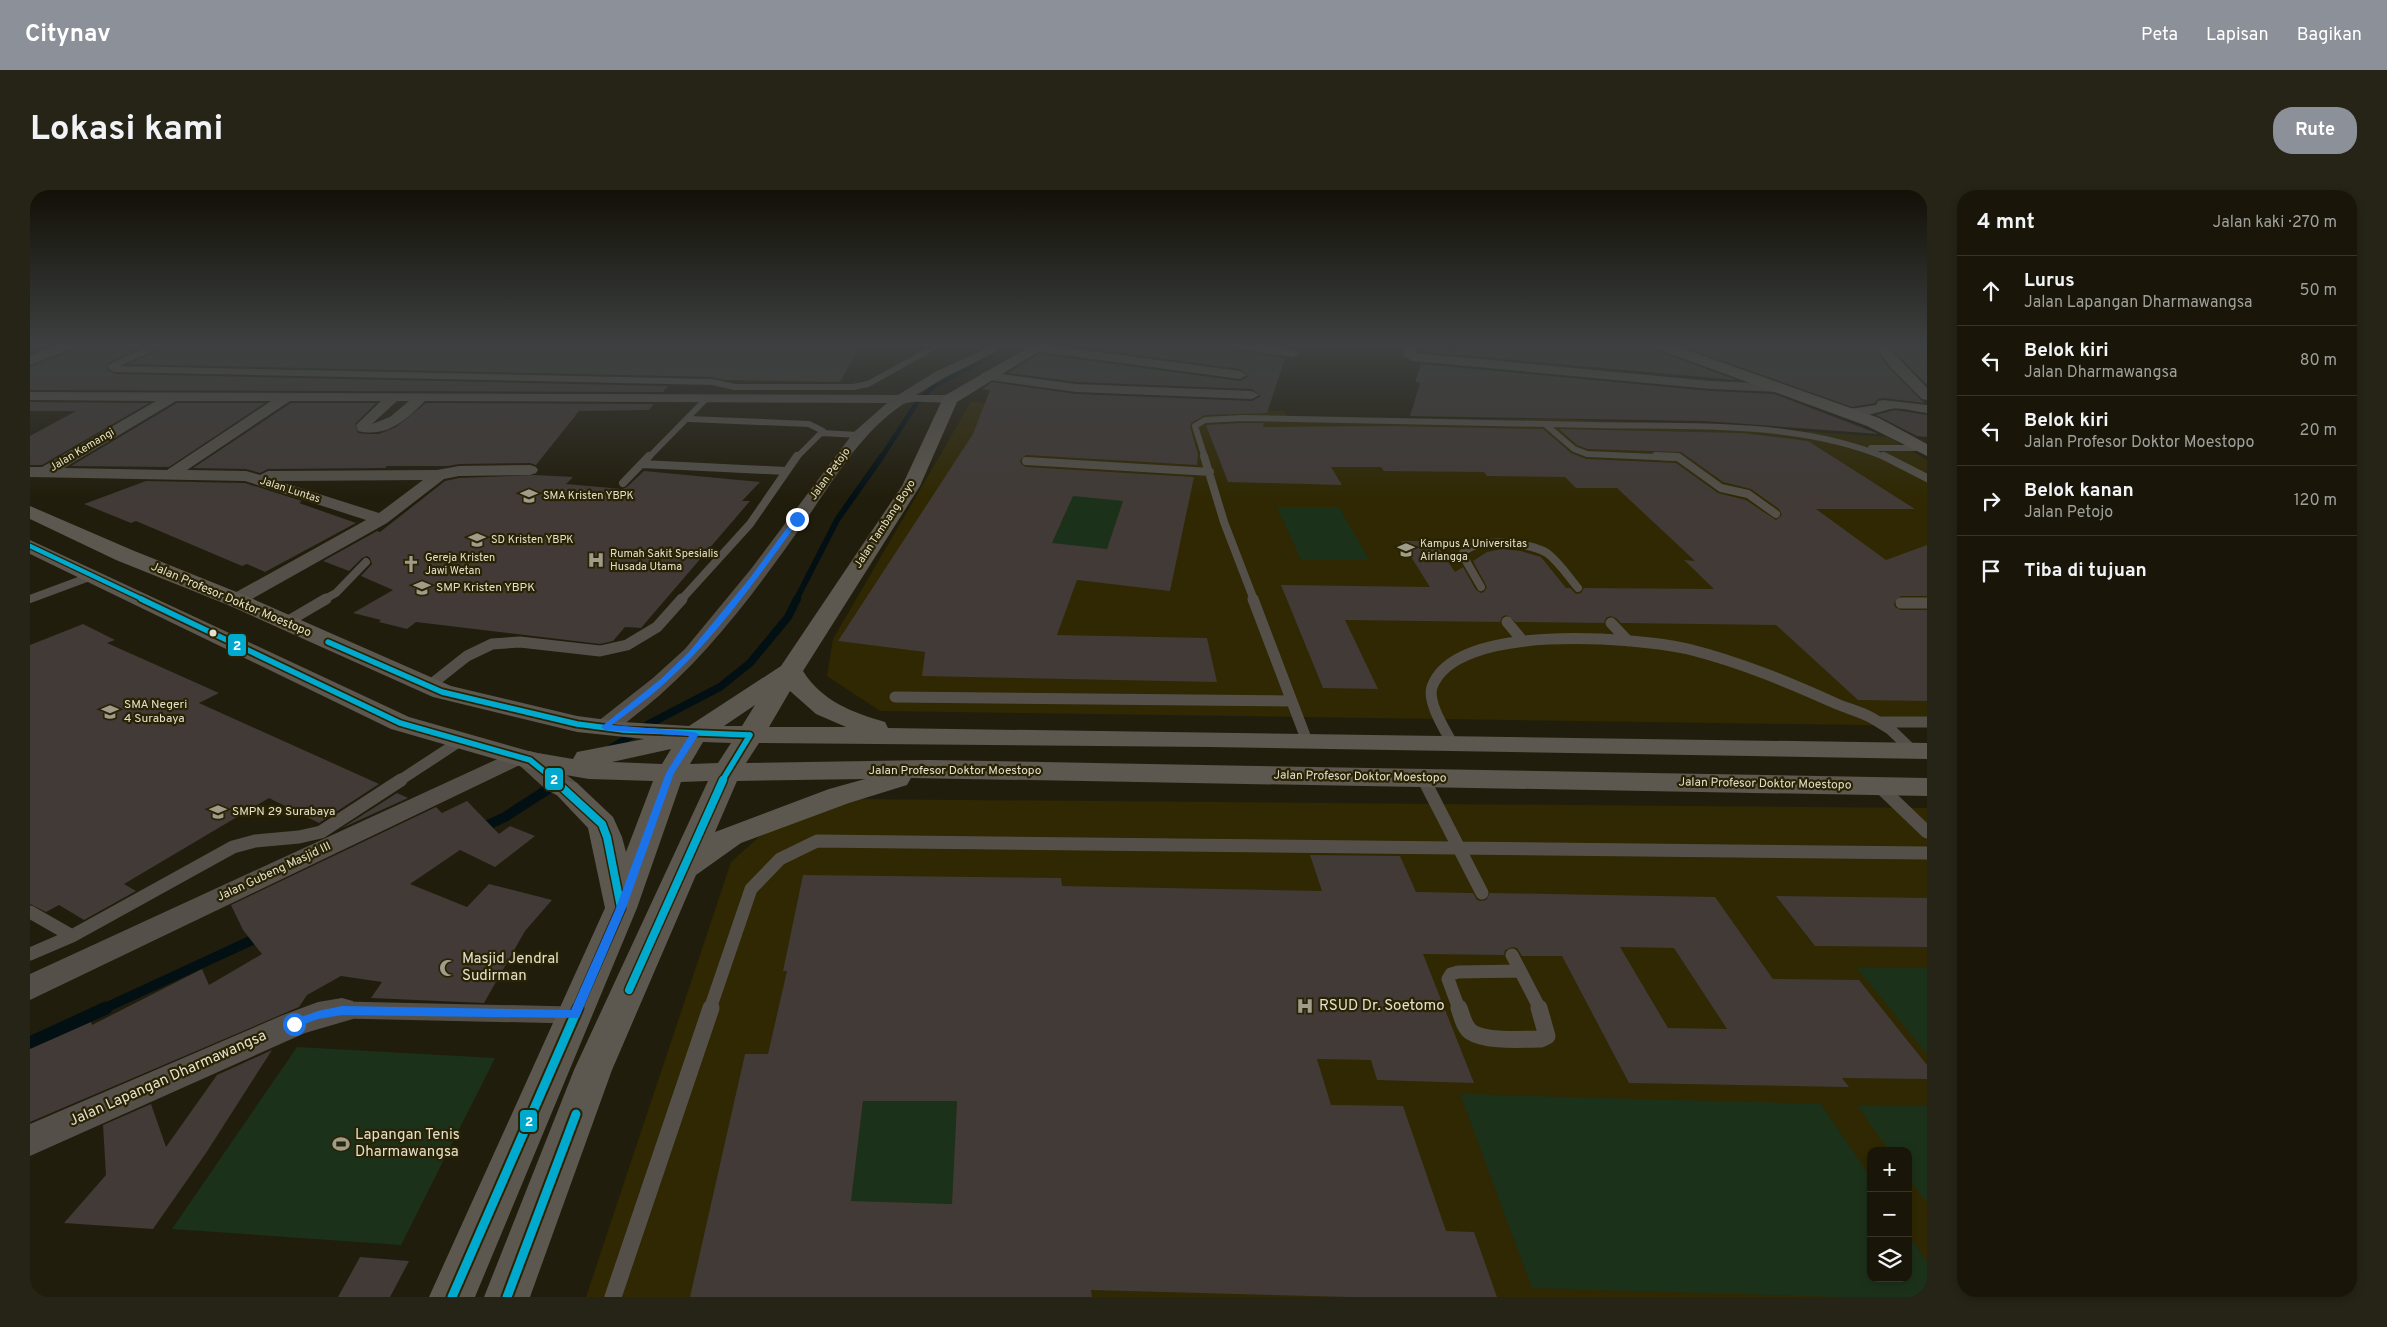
<!DOCTYPE html>
<html lang="id">
<head>
<meta charset="utf-8">
<style>
	body { margin:0; font-family:Overpass,sans-serif; background:#262317; color:#f1f3f6 }
	.controls { position:absolute; right:15px; bottom:15px; display:grid; overflow:hidden; border-radius:10px; box-shadow:0 2px 8px #0003 }
	.controls button { width:45px; height:45px; display:grid; place-items:center; padding:0; border:0; border-bottom:1px solid #37352a; background:#191609; color:#f1f3f6; font:25px sans-serif }
	.stop { position:absolute; width:15px; height:15px; margin:-11px; border:4px solid #1a73e8; border-radius:50%; background:#fff }
	.stop.end { background:#1a73e8; border-color:#fff; box-shadow:0 1px 5px #0008 }
	.list { margin:0; padding:0; list-style:none }
	h2 { display:flex; justify-content:space-between; align-items:center; height:65px; margin:0; padding:0 20px; font-size:21px }
	h2 small { font-size:16px; font-weight:400; color:#9f9f9c }
	.list li { display:grid; grid-template-columns:32px 1fr auto; gap:15px; align-items:center; box-sizing:border-box; height:70px; padding:0 20px; border-top:1px solid #37352a }
	.list b { display:block; font-size:19px; white-space:nowrap }
	.list p { margin:0; font-size:16px; white-space:nowrap; color:#9f9f9c }
	.list em { font-size:16px; font-style:normal; color:#9f9f9c }
	.icon { flex:none; width:28px; height:28px; fill:none; stroke:currentColor; stroke-width:2; stroke-linecap:round; stroke-linejoin:round }
	.map { position:relative; flex:none; width:1897px; height:1107px; overflow:hidden; border-radius:20px }
	header { display:flex; align-items:center; gap:30px; box-sizing:border-box; height:70px; padding:0 25px; background:#8c9099; color:#fff }
	header strong { font-size:24px }
	nav { display:flex; gap:28px; margin-inline-start:auto; font-size:18px }
	.intro { display:flex; align-items:center; justify-content:space-between; box-sizing:border-box; height:120px; padding:0 30px }
	h1 { margin:0; font-size:35px }
	.button { padding:12px 22px; border-radius:20px; background:#8c9099; color:#fff; font-size:18px; font-weight:700 }
	main { display:flex; gap:30px; padding:0 30px }
	aside { flex:1; background:#191609; border-radius:20px; box-shadow:0 2px 8px #0003 }
	.map>svg:first-child { display:block }
	.built { fill:#2f2802; fill-rule:evenodd }
	.green { fill:#1c311a }
	.lines { fill:none; stroke-linecap:round; stroke-linejoin:round }
	.stream-far4 { stroke:#031013; stroke-width:5 }
	.stream-far3 { stroke:#031013; stroke-width:6 }
	.stream-far2 { stroke:#031013; stroke-width:8 }
	.stream-far1 { stroke:#031013; stroke-width:10 }
	.stream { stroke:#031013; stroke-width:13 }
	.building { fill:#413a36; fill-rule:evenodd }
	.service-far4 { stroke:#545049; stroke-width:6 }
	.service-far3 { stroke:#545049; stroke-width:8 }
	.service-far2 { stroke:#545049; stroke-width:11 }
	.service-far1 { stroke:#545049; stroke-width:13 }
	.service { stroke:#545049; stroke-width:17 }
	.minor { fill:#545049; fill-rule:evenodd }
	.tertiary { fill:#545049; fill-rule:evenodd }
	.secondary { fill:#555149; fill-rule:evenodd }
	.primary { fill:#5c574f; fill-rule:evenodd }
	.bus-1-far3-casing { stroke:#292304; stroke-width:7 }
	.bus-1-far2-casing { stroke:#292304; stroke-width:9 }
	.bus-1-far1-casing { stroke:#292304; stroke-width:11 }
	.bus-1-casing { stroke:#292304; stroke-width:13 }
	.bus-1-far3 { stroke:#00a9ce; stroke-width:4.5 }
	.bus-1-far2 { stroke:#00a9ce; stroke-width:5.5 }
	.bus-1-far1 { stroke:#00a9ce; stroke-width:8 }
	.bus-1 { stroke:#00a9ce; stroke-width:9 }
	.route { fill:#1a73e8 }
	.bus-dot { fill:#e3e0ce; stroke:#292304; stroke-width:2 }
	.labels { text-anchor:middle; dominant-baseline:central; stroke-width:4.5; stroke-linejoin:round; paint-order:stroke }
	.far-street-label { font-size:11px; fill:#e3e0ce; stroke:#292304 }
	.far-poi-label { font-size:11px; fill:#e3e0ce; stroke:#292304; text-anchor:start }
	.poi-label { font-size:12px; fill:#e3e0ce; stroke:#292304; text-anchor:start }
	.street-label { font-size:12px; fill:#e3e0ce; stroke:#292304 }
	.near-poi-label { font-size:15px; fill:#e3e0ce; stroke:#292304; text-anchor:start }
	.near-street-label { font-size:15px; fill:#e3e0ce; stroke:#292304 }
	.line-badge { stroke:#292304; stroke-width:2 }
	.badge-label { font-size:14px; text-anchor:middle; font-weight:bold; fill:#fff }
</style>
</head>
<body>
<header>
<strong>Citynav</strong>
<nav><a>Peta</a><a>Lapisan</a><a>Bagikan</a></nav>
</header>
<div class="intro"><h1>Lokasi kami</h1><a class="button">Rute</a></div>
<main>
<div class="map">
<svg width="1897" height="1107" viewBox="0 0 1897 1107">
	<rect width="100%" height="100%" fill="#211d0c"/>
	<path class="built" d="M941,212L1254,221L1258,228L1528,229L1695,236L1858,247L1897,270V536L850,521L797,486L803,449Z
		M823,609L1897,618V1107H556L701,672L729,647L765,628ZM1841,961H1878V1088H1841Z"/>
	<path class="green" d="M1036,303L1093,311L1077,359L1067,358V360L1015,354L1024,332L1032,333L1035,324L1028,323Z
		M1247,317H1309L1339,370H1271Z
		M1826,777L1897,778V864Z
		M267,857L465,868L371,1055L142,1039Z
		M1430,904L1791,914L1841,988V1088H1878V1044L1897,1072V1107H1810L1502,1098Z
		M833,911H927L922,1014L821,1011Z
		M1827,915L1897,916V1013L1878,987V961H1859Z"/>
	<g class="lines">
		<path class="stream-far4" d="M1688,154L1720,157
			M1843,170L1897,176
			M851,268L888,211L904,196L982,154"/>
		<path class="stream-far3" d="M766,410L807,330L852,266"/>
		<path class="stream-far2" d="M577,561L619,534L690,497L720,473L758,427L767,409"/>
		<path class="stream-far1" d="M449,639L475,627L526,594
			M73,819L231,746"/>
		<path class="stream" d="M0,853L76,818"/>
	</g>
	<path class="building" d="M52,154H118L78,173L77,180L85,184L638,196L633,202L0,200V177L47,159Z
		M135,154H831L810,192L694,190L682,187L99,174L132,159Z
		M1023,154H1194L1202,160L1255,168L1237,223L1175,225L1161,233L1160,237L1168,264L1167,275L996,265L990,270L991,274L996,277L1164,287L1140,401L1047,390L1027,445L1177,448L1187,492L892,486L895,462L808,451L943,244L960,200L952,199L962,192L1046,204L1222,211L1231,206L1222,199L1046,192L978,183L1009,164L1210,191L1219,186L1210,179ZM1043,306L1093,311L1077,359L1022,353Z
		M1428,154H1618L1621,159L1707,190L1394,162L1395,156L1428,160Z
		M1645,154H1677L1710,157L1708,154H1841L1861,180L1894,213L1853,208L1848,209L1845,213L1822,217Z
		M1857,154H1890L1892,158H1897V195Z
		M1391,174L1681,201L1744,204L1849,244L1675,231L1380,226L1390,193L1386,192V189Z
		M0,212L119,213L12,275H0V246L46,221H0Z
		M147,213H235L139,277L41,276Z
		M261,213H346L325,234L328,243L339,244H349L366,237L396,213L624,214L619,220L549,221L506,275L500,273L429,274L418,276H357L355,278L238,279L230,283L216,279L163,278Z
		M1865,220L1897,225V247L1887,246L1846,225Z
		M1212,233H1234L1233,237L1361,236L1513,239L1541,263L1556,269L1646,273L1688,303L1716,310L1746,330L1752,325L1749,319L1721,299L1693,292L1651,262L1558,259L1547,255L1529,239L1712,243L1778,251L1885,319H1786L1856,370L1897,355V406H1871L1864,413L1865,417L1871,420H1897V511L1828,510L1746,435L1591,433L1586,428L1580,426L1576,428L1574,433L1486,432L1476,425L1472,427L1470,432L1315,430L1348,499L1293,498L1251,395L1400,397L1371,351H1404L1425,382L1433,377L1446,400L1451,403L1454,402L1457,397L1443,371L1457,362L1472,359L1491,361L1511,367L1536,398H1540L1546,404L1551,403L1554,398L1684,399L1654,370L1665,371L1587,298H1546L1535,287L1457,286L1454,282L1354,281L1351,277H1301L1312,295L1198,292L1176,235Z
		M614,281L730,292L712,311H720L611,438L595,437L583,451L570,454L386,432L377,439L349,432L351,430L323,423L363,400L331,386L342,374L340,368L337,366L332,368L319,381L293,371L347,341L350,342L415,291L429,288L505,285L543,287L536,294L592,299L597,297Z
		M116,291L215,293L272,311L269,313L326,333L235,382L217,374L212,376L106,331L101,333L54,314Z
		M53,434L85,450L77,453L189,503L169,513L349,594L289,633L239,608L94,694L106,701L54,730L29,715L16,722L0,714V455Z
		M367,603L378,608L312,638Z
		M437,611L469,644L480,636L505,646L465,677L430,660L380,694L437,717L459,694L522,710L495,741L454,813L341,808L352,792L311,786L277,805L269,817L0,932V859L61,832L62,835L172,779L179,795L232,764L213,740L201,715L406,617L412,623Z
		M1280,665L1370,666L1386,702L1443,703L1447,710L1451,711L1456,710L1460,703L1685,707L1743,789L1829,790L1897,875V889L1812,888L1819,897L1599,893L1532,766H1492L1487,758L1482,757L1475,760L1474,765L1393,764L1444,893L1347,890L1341,870L1287,869L1301,915L1373,916L1416,1041L1444,1042L1467,1107H1318L1061,1100L1062,1107H660L715,864H738L757,781H753L773,685L1031,688L1032,696L1292,701ZM1590,757L1644,758L1697,839L1638,838ZM833,911H927L922,1014L821,1011Z
		M1746,706L1897,708V757L1785,756Z
		M242,860L176,963L123,1039L34,1033L76,985L73,935L121,914L136,957L187,885Z
		M330,1067L379,1071L360,1107H308Z"/>
	<g class="lines">
		<path class="service-far4" d="M81,177L85,179L682,192L705,197H823L838,194L910,154
			M81,177L130,154
			M659,229L779,234L793,241L766,268
			M1516,235L1544,259L1557,264L1649,268
			M792,243L829,245
			M1841,258H1892
			M618,268L677,208
			M1175,268L1165,236L1175,230L1212,228C1329,230 1446,233 1563,235C1659,237 1767,230 1857,268"/>
		<path class="service-far3" d="M1174,266L1194,332L1224,410
			M1626,266L1648,267L1691,298L1718,304L1746,324
			M1854,266L1897,288
			M996,271L1180,282
			M612,274L756,281
			M593,293L619,266
			M1451,397L1432,364C1446,346 1499,352 1517,363C1529,372 1538,386 1548,398
			M0,409L62,386
			M293,410L306,403L336,372
			M651,410L720,334L767,266"/>
		<path class="service-far2" d="M1223,409L1277,551
			M1871,413H1897
			M1477,432L1492,450
			M255,433L296,409
			M1581,433L1598,451
			M399,496L437,466L462,454L490,452L570,461L597,455L627,437L652,409
			M865,507L1261,511
			M1850,532H1897
			M1422,553C1415,540 1397,512 1402,497C1425,432 1604,447 1658,459C1710,472 1758,492 1807,514C1819,519 1831,522 1842,528L1860,539L1883,561
			M1393,588L1395,591
			M369,591L430,551"/>
		<path class="service-far1" d="M1394,590L1452,703
			M1849,596L1897,642
			M0,722L42,746
			M0,764L42,746L203,657L225,651L269,647L291,642L371,590
			M1482,765L1510,819
			M680,819L721,699L750,669L787,651L1897,663
			M1429,819L1418,789L1421,784L1428,782L1490,781"/>
		<path class="service" d="M1429,818C1432,826 1434,837 1441,842C1456,852 1493,849 1511,849L1517,846L1509,818
			M314,820L541,825
			M583,1107L681,818"/>
		<path class="minor" d="M966,154H981L914,188L886,205H920L927,209L925,212C912,215 882,208 872,215C830,243 804,290 775,331C727,399 678,467 612,520C598,530 585,546 567,542L563,537L567,532L623,488L655,459L721,379L824,242L857,213L395,211C376,230 357,248 328,241L326,235L351,211H260L157,280L216,281L230,285L238,281L407,280L429,276L500,275L506,277L508,280L506,283L500,285L429,286L414,289L357,333L213,414L206,416L199,414L196,410L199,406L336,330L215,291L0,287V277H12L126,211L0,210V202L868,205L905,182ZM146,211H241L137,280L34,278ZM367,211H379L360,227L342,234ZM393,290L349,323L248,291Z
			M1008,154L1210,181L1217,185L1210,189L1004,161L1002,158L1004,155Z
			M1196,154C1211,154 1260,153 1269,163L1263,167L1202,158Z
			M1375,154H1387L1386,163L1681,191L1748,194L1755,198L1748,202L1681,199L1383,171L1373,165Z
			M1843,154H1855L1897,198V210L1892,209L1862,179Z
			M957,182L1046,194L1222,201L1229,205L1222,209L1046,202L952,189L950,186L952,183Z
			M1853,210L1897,215V223C1887,222 1871,217 1861,219C1851,221 1819,233 1812,223L1819,219L1846,215L1848,211Z
			M487,560L496,562L499,567L496,572L0,810V784Z
			M312,808L323,811L328,820L323,829L275,843L0,966V934L253,825L288,812Z"/>
		<path class="tertiary" d="M29,154H48L46,157L0,175V166Z"/>
		<path class="secondary" d="M500,561L510,564L547,593L552,600L547,607C524,613 507,590 490,576L486,570L490,564Z"/>
		<path class="primary" d="M1004,154H1021L927,212L890,296L773,481C792,511 821,522 855,532L858,538L1897,553V569L1179,557L729,553L716,573L899,570L1897,588V606L881,588L877,595L819,613L711,653L666,685L582,880L500,1107H454L544,880L678,591L651,592L607,718L445,1107H399L575,718L558,638L522,600L527,593L537,591L547,593L583,627L592,647L596,662L623,591L559,589L500,579L361,539L0,364V350L379,527L502,562L543,569L547,562L614,549L547,542L403,507L198,415L86,370L0,329V316L102,360L214,405L421,496L547,526L593,532L659,536L751,476L872,296L914,206ZM760,501L786,524L816,537H739ZM725,515L712,536H694ZM673,552L701,553L688,573L660,574ZM641,559L632,574L582,572ZM835,589L799,599L685,642L707,591Z
			M1620,154H1640L1849,228L1897,254V266L1837,236L1622,157Z"/>
		<g class="bus-1-far3-casing">
			<path id="bus-1-far3" d="M0,356L114,410"/>
		</g>
		<g class="bus-1-far2-casing">
			<path id="bus-1-far2" d="M111,409L370,533L500,570L526,591
				M298,452L412,502L547,534L593,540L720,545
				M692,591L720,545"/>
		</g>
		<g class="bus-1-far1-casing">
			<path id="bus-1-far1" d="M524,590L572,634L577,647L591,718L547,819
				M599,800L693,590"/>
		</g>
		<g class="bus-1-casing">
			<path id="bus-1" d="M422,1107L548,818
				M477,1107L546,924"/>
		</g>
		<use href="#bus-1-far3" class="bus-1-far3"/>
		<use href="#bus-1-far2" class="bus-1-far2"/>
		<use href="#bus-1-far1" class="bus-1-far1"/>
		<use href="#bus-1" class="bus-1"/>
	</g>
	<linearGradient id="sky" x2="0" y2="1"><stop stop-color="#121007"/><stop offset="0.5" stop-color="#3d4040"/><stop offset="1" stop-color="#3d4040" stop-opacity="0"/></linearGradient>
	<rect width="1897" height="309" fill="url(#sky)"/>
	<path class="route" d="M765,327L770,329C732,382 685,449 636,492C619,508 600,521 582,535L664,542L669,544L644,583L596,718L549,828L312,825L288,829L264,838L260,837V831L288,821L312,816L541,820L586,718L636,583L659,546L575,540L571,537L631,489L659,462L720,388Z"/>
	<defs>
		<g id="school-bare" transform="scale(1.35)"><path d="M0-5L7-2L0 1L-7-2ZM-4 1L0 2.5L4 1V4Q0 6-4 4Z" fill="#9f9c8a" stroke="#292304" stroke-width="2.5" paint-order="stroke"/></g>
		<g id="university-bare" transform="scale(1.35)"><path d="M0-5L7-2L0 1L-7-2ZM-4 1L0 2.5L4 1V4Q0 6-4 4Z" fill="#9f9c8a" stroke="#292304" stroke-width="2.5" paint-order="stroke"/></g>
		<g id="hospital-bare" transform="scale(1.35)"><path d="M-5-5h3v3.5h4V-5h3V5h-3V1.5h-4V5h-3Z" fill="#9f9c8a" stroke="#292304" stroke-width="2.5" paint-order="stroke"/></g>
		<g id="church-bare" transform="scale(1.35)"><path d="M-1.2-6h2.4v3.5h3.3v2.4h-3.3V6h-2.4V-.1h-3.3v-2.4h3.3Z" fill="#9f9c8a" stroke="#292304" stroke-width="2.5" paint-order="stroke"/></g>
		<g id="mosque-bare" transform="scale(1.35)"><path d="M3.5-4.9A6 6 0 1 0 3.5 4.9A5 5 0 1 1 3.5-4.9Z" fill="#9f9c8a" stroke="#292304" stroke-width="2.5" paint-order="stroke"/></g>
		<g id="stadium-bare" transform="scale(1.35)"><path d="M0-5a6.5 5 0 1 0 0 10a6.5 5 0 1 0 0-10ZM-3.5-1.8h7v3.6h-7Z" fill="#9f9c8a" stroke="#292304" stroke-width="2.5" paint-order="stroke"/></g>
	</defs>
	<g fill-rule="evenodd">
		<use href="#school-bare" x="499" y="306"/>
		<use href="#school-bare" x="447" y="350"/>
		<use href="#university-bare" x="1376" y="360"/>
		<use href="#hospital-bare" x="566" y="370"/>
		<use href="#church-bare" x="381" y="374"/>
		<use href="#school-bare" x="392" y="398"/>
		<use href="#school-bare" x="80" y="522"/>
		<use href="#school-bare" x="188" y="622"/>
		<use href="#mosque-bare" x="418" y="778"/>
		<use href="#hospital-bare" x="1275" y="816"/>
		<use href="#stadium-bare" x="311" y="954"/>
	</g>
	<circle class="bus-dot" cx="183" cy="443" r="4.5"/>
	<g class="labels">
		<g class="far-street-label">
			<text transform="translate(52 260) rotate(-31)">Jalan Kemangi</text>
			<text transform="translate(800 284) rotate(-54)">Jalan Petojo</text>
			<text transform="translate(260 300) rotate(18)">Jalan Luntas</text>
			<text transform="translate(855 334) rotate(-57)">Jalan Tambang Boyo</text>
		</g>
		<g class="far-poi-label">
			<text x="513" y="306">SMA Kristen YBPK</text>
			<text x="461" y="350">SD Kristen YBPK</text>
			<text x="1390" y="354">Kampus A Universitas<tspan x="1390" dy="13">Airlangga</tspan></text>
			<text x="580" y="364">Rumah Sakit Spesialis<tspan x="580" dy="13">Husada Utama</tspan></text>
			<text x="395" y="368">Gereja Kristen<tspan x="395" dy="13">Jawi Wetan</tspan></text>
		</g>
		<g class="poi-label">
			<text x="406" y="398">SMP Kristen YBPK</text>
			<text x="94" y="515">SMA Negeri<tspan x="94" dy="14">4 Surabaya</tspan></text>
			<text x="202" y="622">SMPN 29 Surabaya</text>
		</g>
		<g class="street-label">
			<text transform="translate(201 410) rotate(23)">Jalan Profesor Doktor Moestopo</text>
			<text x="925" y="581">Jalan Profesor Doktor Moestopo</text>
			<text transform="translate(1330 587) rotate(1)">Jalan Profesor Doktor Moestopo</text>
			<text transform="translate(1735 594) rotate(1)">Jalan Profesor Doktor Moestopo</text>
			<text transform="translate(244 682) rotate(-25)">Jalan Gubeng Masjid III</text>
		</g>
		<g class="near-poi-label">
			<text x="432" y="769">Masjid Jendral<tspan x="432" dy="17">Sudirman</tspan></text>
			<text x="1289" y="816">RSUD Dr. Soetomo</text>
			<text x="325" y="945">Lapangan Tenis<tspan x="325" dy="17">Dharmawangsa</tspan></text>
		</g>
		<g class="near-street-label">
			<text transform="translate(138 889) rotate(-24)">Jalan Lapangan Dharmawangsa</text>
		</g>
	</g>
	<g class="line-badge">
		<rect x="197" y="443" width="20" height="24" rx="5" fill="#00a9ce"/>
		<rect x="514" y="577" width="20" height="24" rx="5" fill="#00a9ce"/>
		<rect x="489" y="919" width="19" height="24" rx="5" fill="#00a9ce"/>
	</g>
	<g class="badge-label">
		<text x="207" y="460">2</text>
		<text x="524" y="594">2</text>
		<text x="499" y="936">2</text>
	</g>
</svg>
<div class="controls">
<button>+</button>
<button>−</button>
<button><svg class="icon" aria-label="layers" viewBox="0 0 24 24"><path d="M12 4l9 5-9 5-9-5zM3 14l9 5 9-5"/></svg></button>
</div>
<div class="stop" style="left:264px;top:834px"></div>
<div class="stop end" style="left:767px;top:329px"></div>
</div>
<aside>
<h2>4 mnt<small>Jalan kaki · 270 m</small></h2>
<ul class="list">
<li><svg class="icon" aria-label="ahead" viewBox="0 0 24 24"><path d="M12 20V5M6 11l6-6 6 6"/></svg><div><b>Lurus</b><p>Jalan Lapangan Dharmawangsa</p></div><em>50 m</em></li>
<li><svg class="icon" aria-label="left" viewBox="0 0 24 24"><path d="M17 20v-9H6M10 6l-5 5 5 5"/></svg><div><b>Belok kiri</b><p>Jalan Dharmawangsa</p></div><em>80 m</em></li>
<li><svg class="icon" aria-label="left" viewBox="0 0 24 24"><path d="M17 20v-9H6M10 6l-5 5 5 5"/></svg><div><b>Belok kiri</b><p>Jalan Profesor Doktor Moestopo</p></div><em>20 m</em></li>
<li><svg class="icon" aria-label="right" viewBox="0 0 24 24"><path d="M7 20v-9h11M14 6l5 5-5 5"/></svg><div><b>Belok kanan</b><p>Jalan Petojo</p></div><em>120 m</em></li>
<li><svg class="icon" aria-label="arrive" viewBox="0 0 24 24"><path d="M6 21V4h12l-3 4 3 4H6"/></svg><div><b>Tiba di tujuan</b></div></li>
</ul>
</aside>
</main>
</body>
</html>
